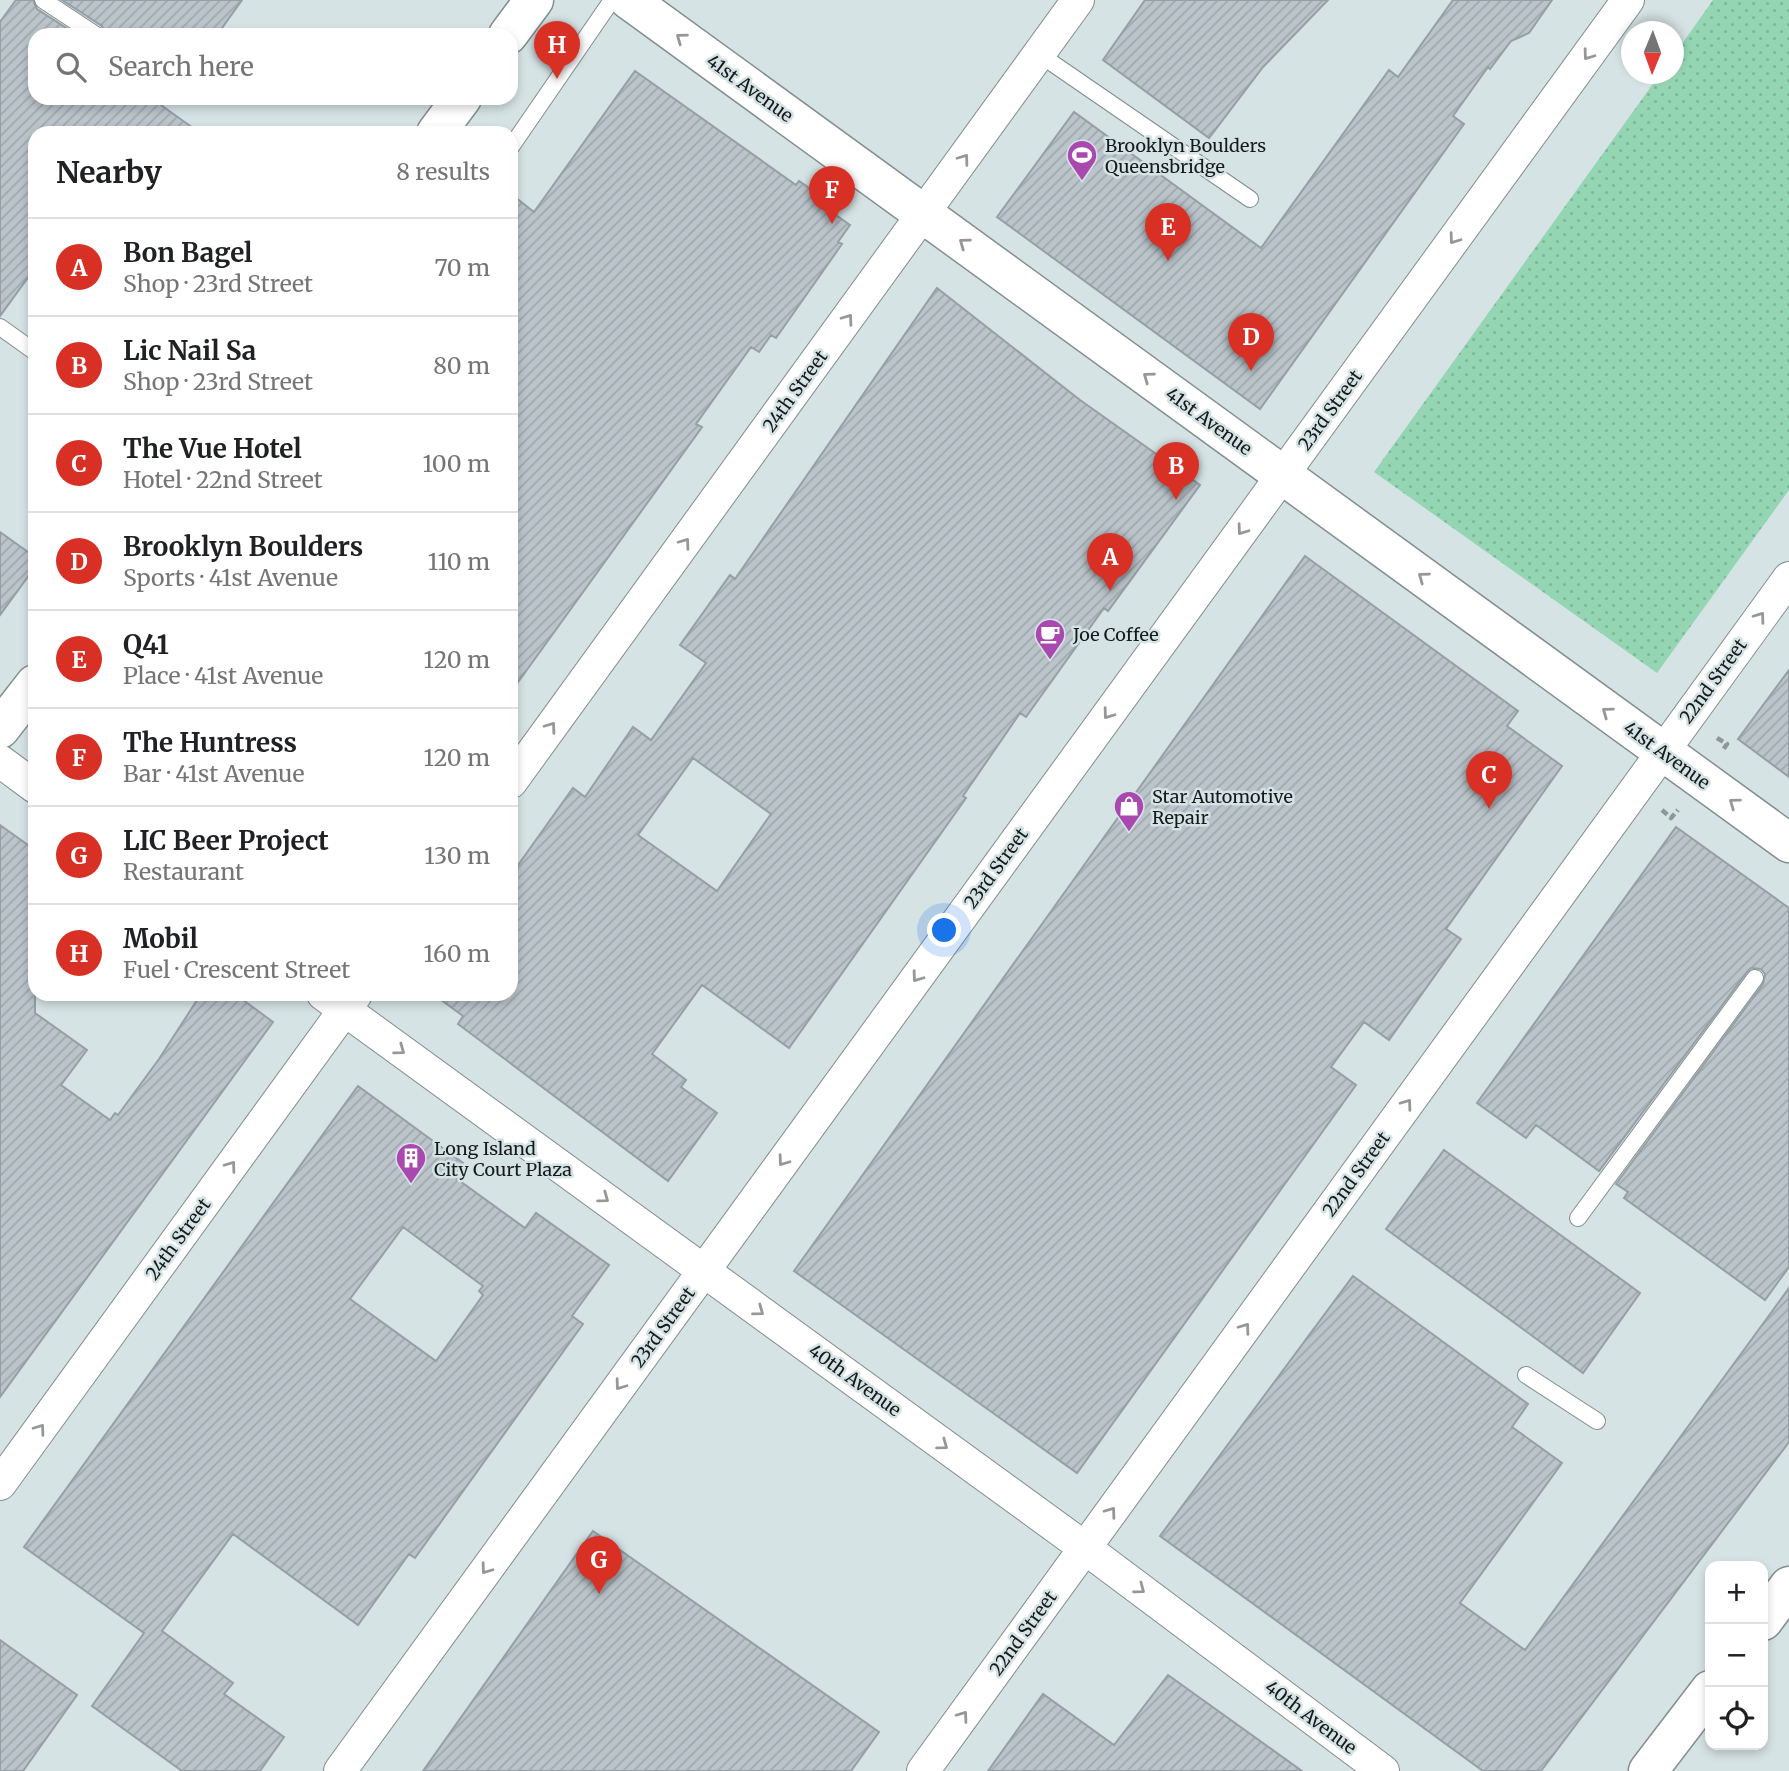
<!DOCTYPE html>
<html lang="en">
<head>
<meta charset="utf-8">
<style>
	body { margin:0; font-family:Merriweather,serif; background:#f2f2f2; color:#202124 }
	.controls { position:absolute; right:21px; bottom:21px; display:grid; overflow:hidden; border-radius:14px; box-shadow:0 4px 10px #0003 }
	.controls button { width:63px; height:63px; display:grid; place-items:center; padding:0; border:0; border-bottom:2px solid #e0e0e0; background:#fff; color:#202124; font:35px sans-serif }
	.compass { position:absolute; left:1621px; top:21px; width:63px; height:63px; border-radius:50%; background:#fff; box-shadow:0 4px 10px #0003; rotate:181deg }
	.you { position:absolute; left:945px; top:931px; width:24px; height:24px; margin:-18px; border:5px solid #fff; border-radius:50%; background:#1a73e8; box-shadow:0 0 0 10px #1a73e833 }
	.badge { display:grid; place-items:center; width:46px; height:46px; border-radius:50%; background:#d93025; color:#fff; font-size:23px; font-weight:700 }
	.pin { position:absolute; translate:-50% -58px; filter:drop-shadow(0 2px 4px #0008) }
	.pin::after { content:''; position:absolute; top:37px; width:24px; height:21px; background:inherit; clip-path:polygon(0 0,100% 0,50% 100%) }
	.list { margin:0; padding:0; list-style:none }
	h2 { display:flex; justify-content:space-between; align-items:center; height:91px; margin:0; padding:0 28px; font-size:30px }
	h2 small { font-size:23px; font-weight:400; color:#757577 }
	.list li { display:grid; grid-template-columns:46px 1fr auto; gap:21px; align-items:center; box-sizing:border-box; height:98px; padding:0 28px; border-top:2px solid #e0e0e0 }
	.list b { display:block; font-size:26px; white-space:nowrap }
	.list p { margin:0; font-size:23px; white-space:nowrap; color:#757577 }
	.list em { font-size:23px; font-style:normal; color:#757577 }
	.icon { flex:none; width:38px; height:38px; fill:none; stroke:currentColor; stroke-width:2; stroke-linecap:round; stroke-linejoin:round }
	.map { position:relative; flex:none; width:1789px; height:1771px; overflow:hidden }
	.search { position:absolute; background:#fff; box-shadow:0 4px 10px #0003; left:28px; top:28px; width:490px; height:77px; display:flex; align-items:center; gap:18px; box-sizing:border-box; padding:0 24px; border-radius:21px; color:#757577; font-size:26px }
	.panel { position:absolute; background:#fff; box-shadow:0 4px 10px #0003; left:28px; top:126px; width:490px; height:875px; border-radius:21px }
	.map>svg:first-child { display:block }
	.grass { fill:url(#grass-dots) }
	.building { fill:url(#building-hatch); stroke:#959fa5; stroke-width:2; fill-rule:evenodd }
	.lines { fill:none; stroke-linecap:round; stroke-linejoin:round }
	.lane-casing { stroke:#828e90; stroke-width:18 }
	.street-casing { stroke:#828e90; stroke-width:34 }
	.secondary-casing { stroke:#828e90; stroke-width:41 }
	.primary-casing { stroke:#828e90; stroke-width:41 }
	.path { stroke:#8d9799; stroke-width:4.5; stroke-dasharray:7 3.5; stroke-linecap:butt }
	.lane { stroke:#fff; stroke-width:16 }
	.street { stroke:#fff; stroke-width:32 }
	.secondary { stroke:#fff; stroke-width:38 }
	.primary { stroke:#fff; stroke-width:38 }
	.oneway { stroke:#969898 }
	.labels { text-anchor:middle; dominant-baseline:central; stroke-width:5; stroke-linejoin:round; paint-order:stroke }
	.street-label { font-size:18px; fill:#151a1b; stroke:#d6e3e5 }
	.poi-label { font-size:18px; fill:#151a1b; stroke:#d6e3e5; text-anchor:start }
</style>
</head>
<body>
<div class="map">
<svg width="1789" height="1771" viewBox="0 0 1789 1771">
	<defs>
		<pattern id="grass-dots" width="8" height="8" patternUnits="userSpaceOnUse" patternTransform="scale(1.75)"><rect width="8" height="8" fill="#94d6b3"/><path d="M2 2h.1M6 6h.1" fill="none" stroke="#7fb799" stroke-width="1.8" stroke-linecap="round"/></pattern>
		<pattern id="building-hatch" width="6" height="6" patternUnits="userSpaceOnUse" patternTransform="scale(1.75)"><rect width="6" height="6" fill="#bac4ca"/><path d="M-1 1l2-2M0 6l6-6M5 7l2-2" fill="none" stroke="#9fa8ad"/></pattern>
	</defs>
	<rect width="100%" height="100%" fill="#d6e3e5"/>
	<path class="grass" d="M1713,0H1789V490L1657,673L1374,472L1660,74H1674V55Z"/>
	<path class="building" d="M16,0H33L37,9L77,35H35V98H151L200,133H35V268L0,316V22Z
		M62,0H242L217,35H106L102,26Z
		M1145,0H1328L1263,67L1209,138L1103,60Z
		M1453,0H1552L1529,33L1511,41L1490,69L1488,67L1453,116L1464,124L1260,409L997,217L1074,112L1261,248L1389,70L1398,77Z
		M635,71L796,185L799,181L837,208L833,213L850,225L838,242L842,244L776,338L771,335L759,352L751,347L696,424L702,427L511,692V194L534,212Z
		M937,288L1080,400L1200,485L1108,611L1104,608L1026,717L1020,713L963,796L966,798L789,1048L702,985L652,1054L686,1080L681,1087L717,1113L668,1181L458,1024L463,1016L433,994H511V875L573,788L585,797L633,727L651,740L706,663L680,645L730,575L735,579ZM693,758L771,814L717,891L638,835Z
		M0,532L35,557V567L0,615Z
		M1305,556L1518,711L1507,726L1562,766L1446,929L1461,939L1389,1040L1364,1022L1331,1067L1356,1085L1077,1473L794,1271Z
		M1789,670V777L1738,739Z
		M0,825L35,850V1013L87,1050L61,1085L110,1120L115,1113L118,1115L159,1059L201,994H235L273,1022L0,1397Z
		M1676,827L1789,908V1267L1765,1300L1624,1198L1628,1192L1616,1184L1763,984L1765,974L1761,969L1751,968L1747,972L1599,1171L1536,1125L1526,1138L1477,1103Z
		M358,1086L463,1163L453,1176L525,1228L536,1213L609,1265L572,1316L583,1324L415,1558L409,1554L358,1625L233,1534L162,1631L233,1683L224,1694L284,1737L260,1771H182L92,1706L144,1633L24,1547ZM403,1227L483,1286L479,1291L483,1295L436,1361L350,1299Z
		M1444,1150L1640,1293L1583,1373L1386,1229Z
		M1353,1276L1528,1404L1512,1427L1562,1463L1460,1603L1525,1650L1789,1288V1442L1541,1771H1483L1160,1536Z
		M593,1531L879,1732L851,1771H423Z
		M0,1640L77,1695L23,1771H0Z
		M1168,1675L1302,1771H988L1043,1694L1114,1745Z"/>
	<g class="lines">
		<g class="lane-casing">
			<path id="lane" d="M43,0L96,35
				M1039,54L1250,199
				M511,147L612,0
				M0,327L35,352
				M1578,1218L1755,978
				M1526,1375L1597,1421"/>
		</g>
		<g class="street-casing">
			<path id="street" d="M0,761L35,787
				M511,782L1078,0
				M323,994L1085,1548L1383,1771
				M0,1484L356,994
				M340,1771L1628,0
				M923,1771L1789,578"/>
		</g>
		<g class="secondary-casing">
			<path id="secondary" d="M629,0L1789,843
				M508,35L534,0
				M436,133L462,98
				M0,729L35,684"/>
		</g>
		<g class="primary-casing">
			<path id="primary" d="M1763,1621L1789,1586
				M1648,1771L1710,1690"/>
		</g>
		<path class="path" d="M1717,738L1727,744L1723,750
			M1662,810L1671,818L1678,810"/>
		<use href="#lane" class="lane"/>
		<use href="#street" class="street"/>
		<use href="#secondary" class="secondary"/>
		<use href="#primary" class="primary"/>
	</g>
	<defs><path id="oneway-chevron" d="M-2-3.5L2.5 0L-2 3.5" fill="none" stroke-width="1.6" stroke-linecap="round" stroke-linejoin="round" transform="scale(1.75)"/></defs>
	<g class="oneway">
		<use href="#oneway-chevron" transform="translate(681 38) rotate(-144)"/>
		<use href="#oneway-chevron" transform="translate(1588 55) rotate(126)"/>
		<use href="#oneway-chevron" transform="translate(964 159) rotate(-54)"/>
		<use href="#oneway-chevron" transform="translate(1454 239) rotate(126)"/>
		<use href="#oneway-chevron" transform="translate(964 243) rotate(-144)"/>
		<use href="#oneway-chevron" transform="translate(848 319) rotate(-54)"/>
		<use href="#oneway-chevron" transform="translate(1148 377) rotate(-144)"/>
		<use href="#oneway-chevron" transform="translate(1242 530) rotate(126)"/>
		<use href="#oneway-chevron" transform="translate(685 543) rotate(-54)"/>
		<use href="#oneway-chevron" transform="translate(1423 577) rotate(-144)"/>
		<use href="#oneway-chevron" transform="translate(1760 617) rotate(-54)"/>
		<use href="#oneway-chevron" transform="translate(1607 712) rotate(-144)"/>
		<use href="#oneway-chevron" transform="translate(1108 714) rotate(126)"/>
		<use href="#oneway-chevron" transform="translate(551 727) rotate(-54)"/>
		<use href="#oneway-chevron" transform="translate(1734 803) rotate(-144)"/>
		<use href="#oneway-chevron" transform="translate(917 977) rotate(126)"/>
		<use href="#oneway-chevron" transform="translate(400 1050) rotate(36)"/>
		<use href="#oneway-chevron" transform="translate(1407 1104) rotate(-54)"/>
		<use href="#oneway-chevron" transform="translate(783 1161) rotate(126)"/>
		<use href="#oneway-chevron" transform="translate(231 1166) rotate(-54)"/>
		<use href="#oneway-chevron" transform="translate(604 1198) rotate(36)"/>
		<use href="#oneway-chevron" transform="translate(759 1311) rotate(36)"/>
		<use href="#oneway-chevron" transform="translate(1245 1328) rotate(-54)"/>
		<use href="#oneway-chevron" transform="translate(620 1385) rotate(126)"/>
		<use href="#oneway-chevron" transform="translate(40 1429) rotate(-54)"/>
		<use href="#oneway-chevron" transform="translate(943 1445) rotate(36)"/>
		<use href="#oneway-chevron" transform="translate(1111 1512) rotate(-54)"/>
		<use href="#oneway-chevron" transform="translate(486 1569) rotate(126)"/>
		<use href="#oneway-chevron" transform="translate(1140 1589) rotate(37)"/>
		<use href="#oneway-chevron" transform="translate(963 1716) rotate(-54)"/>
	</g>
	<defs>
		<g id="stadium-pin" transform="scale(1.575)"><path d="M0 17L-7.5 6A9.5 9.5 0 1 1 7.5 6Z" fill="#a948af" stroke="#d6e3e5"/><path d="M0-5a6.5 5 0 1 0 0 10a6.5 5 0 1 0 0-10ZM-3.5-1.8h7v3.6h-7Z" fill="#fff"/></g>
		<g id="cafe-pin" transform="scale(1.575)"><path d="M0 17L-7.5 6A9.5 9.5 0 1 1 7.5 6Z" fill="#a948af" stroke="#d6e3e5"/><path d="M-5.5-4.5H6V0H3Q3 3.5 0 3.5H-2.5Q-5.5 3.5-5.5 0ZM3-3.2v2h1.7v-2ZM-6 4.5H4V6H-6Z" fill="#fff"/></g>
		<g id="shop-pin" transform="scale(1.575)"><path d="M0 17L-7.5 6A9.5 9.5 0 1 1 7.5 6Z" fill="#a948af" stroke="#d6e3e5"/><path d="M-5-2.5h2.3a2.7 3.5 0 0 1 5.4 0H5L5.5 6h-11ZM-1.5-2.5h3a1.5 2.3 0 0 0-3 0Z" fill="#fff"/></g>
		<g id="building-pin" transform="scale(1.575)"><path d="M0 17L-7.5 6A9.5 9.5 0 1 1 7.5 6Z" fill="#a948af" stroke="#d6e3e5"/><path d="M-4-6H4V6H1V3H-1V6H-4ZM-2.5-4.3h1.7v1.8h-1.7ZM.8-4.3h1.7v1.8H.8ZM-2.5-1h1.7V.8h-1.7ZM.8-1h1.7V.8H.8Z" fill="#fff"/></g>
	</defs>
	<g fill-rule="evenodd">
		<use href="#stadium-pin" x="1082" y="155"/>
		<use href="#cafe-pin" x="1050" y="634"/>
		<use href="#shop-pin" x="1129" y="806"/>
		<use href="#building-pin" x="411" y="1158"/>
	</g>
	<g class="labels">
		<g class="street-label">
			<text transform="translate(750 88) rotate(36)">41st Avenue</text>
			<text transform="translate(795 391) rotate(-54)">24th Street</text>
			<text transform="translate(1330 410) rotate(-54)">23rd Street</text>
			<text transform="translate(1209 421) rotate(36)">41st Avenue</text>
			<text transform="translate(1713 681) rotate(-54)">22nd Street</text>
			<text transform="translate(1667 755) rotate(36)">41st Avenue</text>
			<text transform="translate(996 868) rotate(-54)">23rd Street</text>
			<text transform="translate(1356 1174) rotate(-54)">22nd Street</text>
			<text transform="translate(178 1239) rotate(-54)">24th Street</text>
			<text transform="translate(663 1327) rotate(-54)">23rd Street</text>
			<text transform="translate(855 1380) rotate(36)">40th Avenue</text>
			<text transform="translate(1023 1633) rotate(-54)">22nd Street</text>
			<text transform="translate(1311 1717) rotate(37)">40th Avenue</text>
		</g>
		<g class="poi-label">
			<text x="1105" y="145">Brooklyn Boulders<tspan x="1105" dy="21">Queensbridge</tspan></text>
			<text x="1073" y="634">Joe Coffee</text>
			<text x="1152" y="796">Star Automotive<tspan x="1152" dy="21">Repair</tspan></text>
			<text x="434" y="1148">Long Island<tspan x="434" dy="21">City Court Plaza</tspan></text>
		</g>
	</g>
</svg>
<div class="controls">
<button>+</button>
<button>−</button>
<button><svg class="icon" aria-label="locate" viewBox="0 0 24 24"><circle cx="12" cy="12" r="6"/><path d="M12 2v4M12 18v4M2 12h4M18 12h4"/></svg></button>
</div>
<svg class="compass" viewBox="-18 -18 36 36"><path d="M0-13l5 13h-10z" fill="#e53935"/><path d="M0 13l5-13h-10z" fill="#757577"/></svg>
<div class="you"></div>
<div class="pin badge" style="left:1110px;top:591px">A</div>
<div class="pin badge" style="left:1176px;top:500px">B</div>
<div class="pin badge" style="left:1489px;top:809px">C</div>
<div class="pin badge" style="left:1251px;top:371px">D</div>
<div class="pin badge" style="left:1168px;top:261px">E</div>
<div class="pin badge" style="left:832px;top:224px">F</div>
<div class="pin badge" style="left:599px;top:1594px">G</div>
<div class="pin badge" style="left:557px;top:79px">H</div>
<div class="search"><svg class="icon" aria-label="search" viewBox="0 0 24 24"><circle cx="10" cy="10" r="6"/><path d="M15 15l6 6"/></svg>Search here</div>
<section class="panel">
<h2>Nearby<small>8 results</small></h2>
<ul class="list">
<li><span class="badge">A</span><div><b>Bon Bagel</b><p>Shop · 23rd Street</p></div><em>70 m</em></li>
<li><span class="badge">B</span><div><b>Lic Nail Sa</b><p>Shop · 23rd Street</p></div><em>80 m</em></li>
<li><span class="badge">C</span><div><b>The Vue Hotel</b><p>Hotel · 22nd Street</p></div><em>100 m</em></li>
<li><span class="badge">D</span><div><b>Brooklyn Boulders</b><p>Sports · 41st Avenue</p></div><em>110 m</em></li>
<li><span class="badge">E</span><div><b>Q41</b><p>Place · 41st Avenue</p></div><em>120 m</em></li>
<li><span class="badge">F</span><div><b>The Huntress</b><p>Bar · 41st Avenue</p></div><em>120 m</em></li>
<li><span class="badge">G</span><div><b>LIC Beer Project</b><p>Restaurant</p></div><em>130 m</em></li>
<li><span class="badge">H</span><div><b>Mobil</b><p>Fuel · Crescent Street</p></div><em>160 m</em></li>
</ul>
</section>
</div>
</body>
</html>
